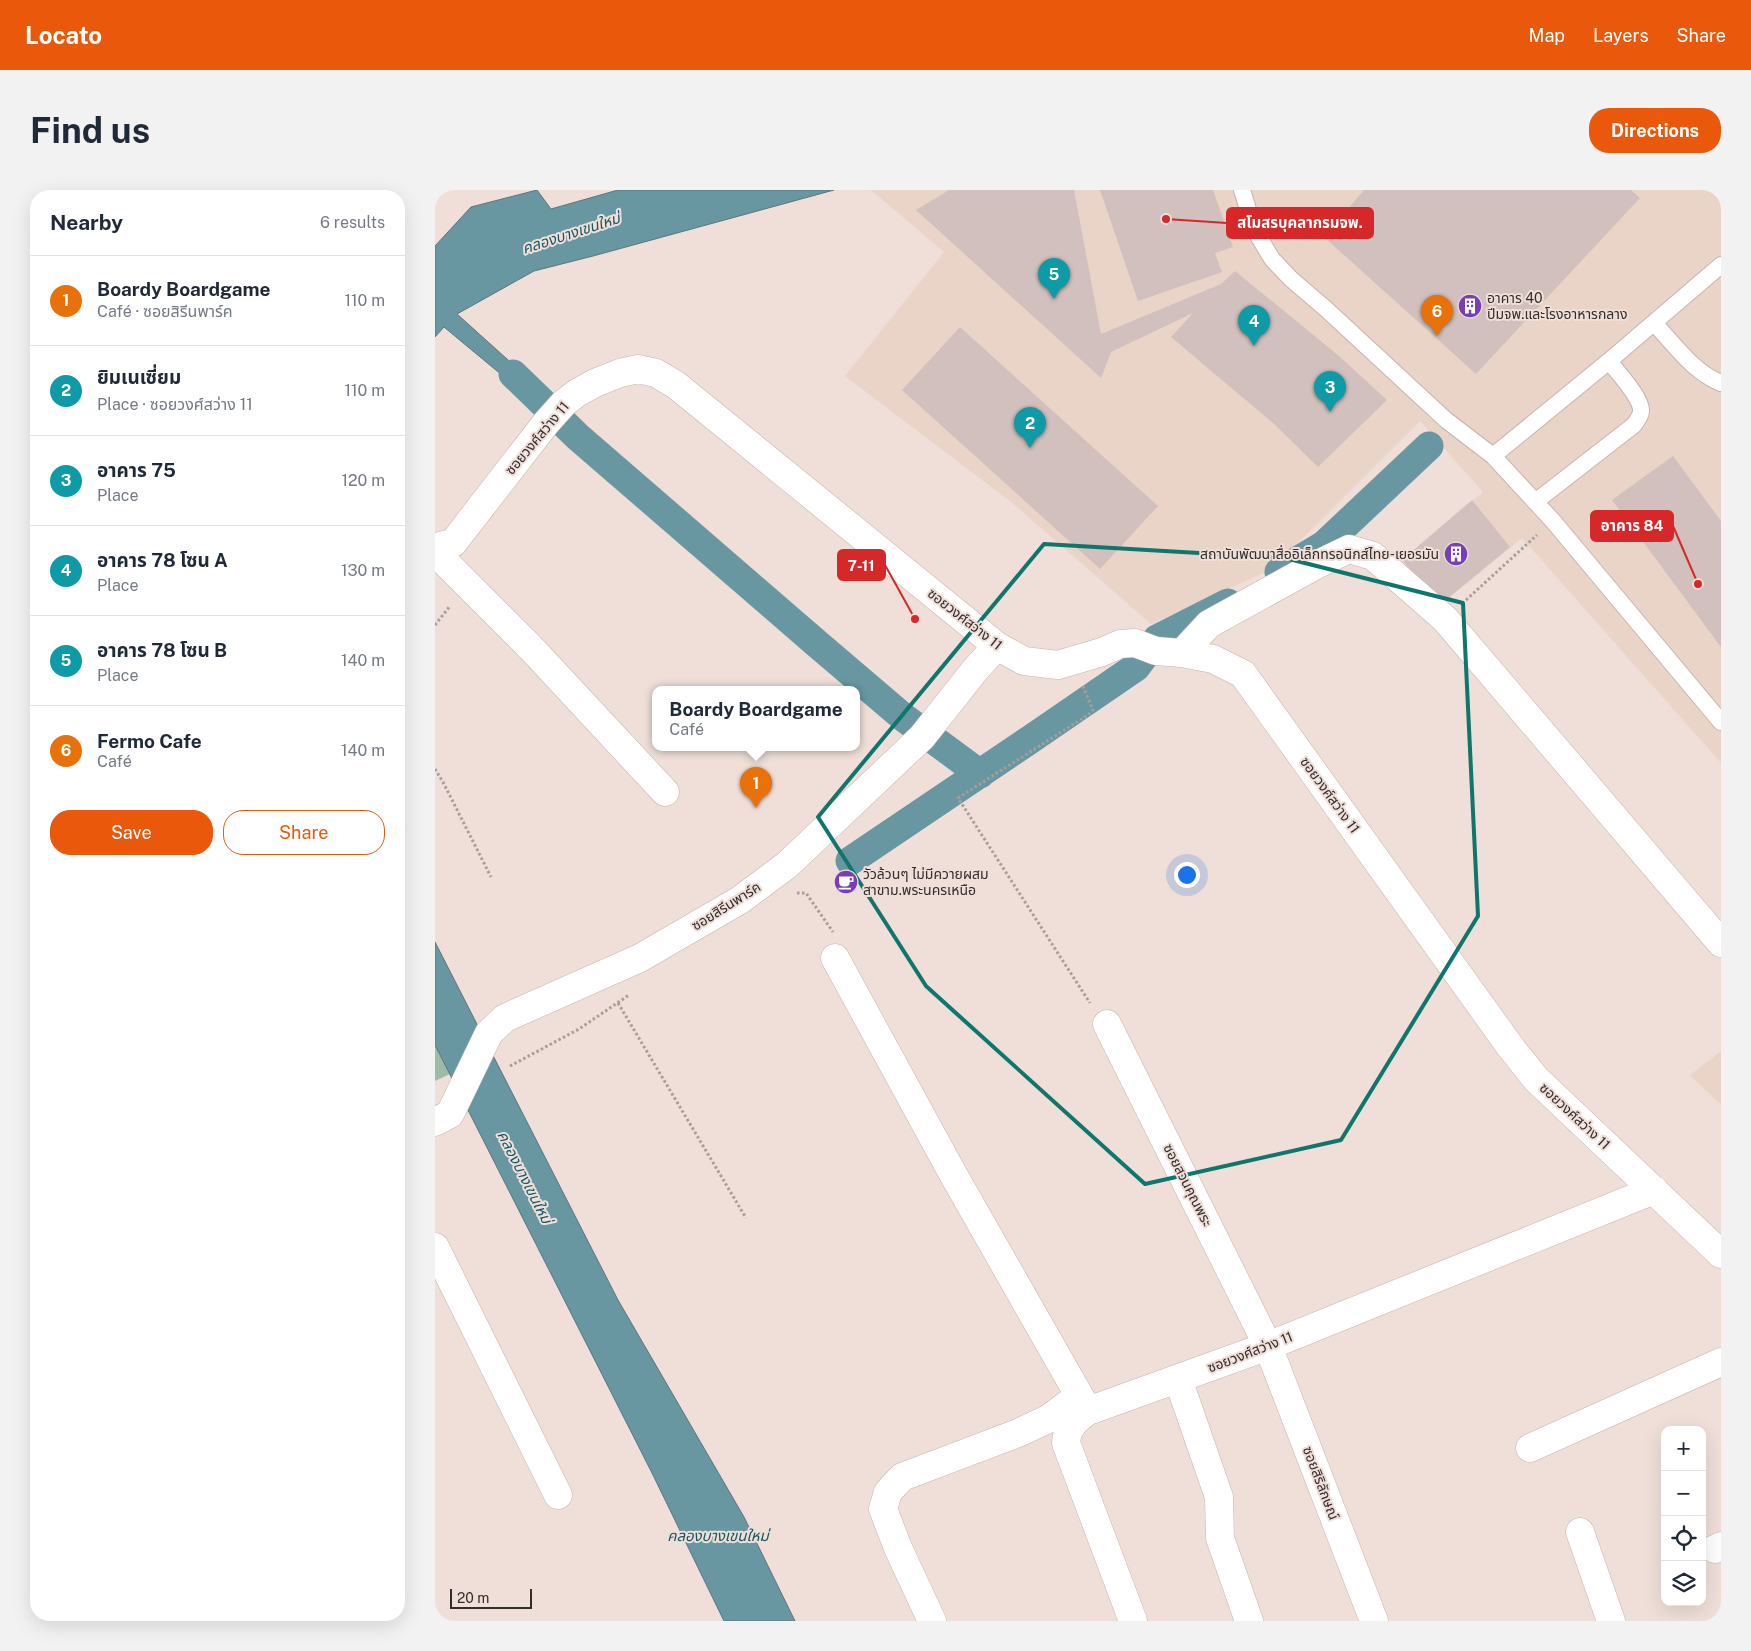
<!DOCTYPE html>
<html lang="en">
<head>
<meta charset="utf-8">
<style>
	body { margin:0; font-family:"Public Sans","Noto Sans Thai",sans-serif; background:#f2f2f3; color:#1f2937 }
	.controls { position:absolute; right:15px; bottom:15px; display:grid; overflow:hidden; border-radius:10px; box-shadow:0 5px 20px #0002 }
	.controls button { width:45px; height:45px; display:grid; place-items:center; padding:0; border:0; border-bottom:1px solid #e0e1e3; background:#fff; color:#1f2937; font:25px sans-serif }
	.scale { position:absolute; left:15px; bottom:12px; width:82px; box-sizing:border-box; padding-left:5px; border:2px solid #322c2a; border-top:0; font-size:14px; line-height:18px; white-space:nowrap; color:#322c2a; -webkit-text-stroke:4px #efdfd8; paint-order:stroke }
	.you { position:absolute; left:751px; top:684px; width:18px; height:18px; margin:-12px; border:4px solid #fff; border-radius:50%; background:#1a73e8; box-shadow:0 0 0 8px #1a73e833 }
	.badge { display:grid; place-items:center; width:32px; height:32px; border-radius:50%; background:#ea580c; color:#fff; font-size:16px; font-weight:700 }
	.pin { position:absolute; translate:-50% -41px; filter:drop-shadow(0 1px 2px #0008) }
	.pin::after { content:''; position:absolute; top:26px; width:18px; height:15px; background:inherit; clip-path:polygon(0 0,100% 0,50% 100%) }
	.popup { position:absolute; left:217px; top:496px; width:208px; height:65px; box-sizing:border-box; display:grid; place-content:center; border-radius:10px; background:#fff; filter:drop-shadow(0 1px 4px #0005); font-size:16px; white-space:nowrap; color:#747a83 }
	.popup b { font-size:19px; color:#1f2937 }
	.popup::after { content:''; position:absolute; left:50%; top:100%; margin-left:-10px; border:10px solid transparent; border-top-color:#fff }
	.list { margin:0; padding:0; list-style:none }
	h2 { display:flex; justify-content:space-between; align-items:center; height:65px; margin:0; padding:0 20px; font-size:21px }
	h2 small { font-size:16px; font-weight:400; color:#747a83 }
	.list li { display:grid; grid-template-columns:32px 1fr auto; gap:15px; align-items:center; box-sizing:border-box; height:90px; padding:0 20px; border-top:1px solid #e0e1e3 }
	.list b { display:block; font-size:19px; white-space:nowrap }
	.list p { margin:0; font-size:16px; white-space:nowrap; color:#747a83 }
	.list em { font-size:16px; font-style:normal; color:#747a83 }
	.actions { display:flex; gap:10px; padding:15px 20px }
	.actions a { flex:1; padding:11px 0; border:1px solid #ea580c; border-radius:20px; text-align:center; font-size:18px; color:#ea580c }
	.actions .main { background:#ea580c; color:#fff }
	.icon { flex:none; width:28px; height:28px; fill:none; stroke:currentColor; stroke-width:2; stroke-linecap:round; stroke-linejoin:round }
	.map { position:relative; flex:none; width:1286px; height:1431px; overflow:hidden; border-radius:20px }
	header { display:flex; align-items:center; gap:30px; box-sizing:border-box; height:70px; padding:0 25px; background:#ea580c; color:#fff }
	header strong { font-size:24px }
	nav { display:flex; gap:28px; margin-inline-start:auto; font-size:18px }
	.intro { display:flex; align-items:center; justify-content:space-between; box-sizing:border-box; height:120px; padding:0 30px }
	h1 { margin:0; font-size:35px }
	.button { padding:12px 22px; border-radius:20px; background:#ea580c; color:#fff; font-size:18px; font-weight:700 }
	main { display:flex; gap:30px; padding:0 30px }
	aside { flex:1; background:#fff; border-radius:20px; box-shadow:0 5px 20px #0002 }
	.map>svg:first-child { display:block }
	.education { fill:#ead4c8 }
	.green { fill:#9cbca7 }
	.water { fill:#6897a2; stroke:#58777e }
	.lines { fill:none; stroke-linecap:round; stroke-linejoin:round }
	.canal { stroke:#6897a2; stroke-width:29 }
	.building { fill:#d1c0bd }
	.lane-casing { stroke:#c4b5ae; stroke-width:18 }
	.street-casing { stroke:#c4b5ae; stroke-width:29 }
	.path { stroke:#a99d98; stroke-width:3; stroke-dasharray:2.5 2.5; stroke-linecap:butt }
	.lane { stroke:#fff; stroke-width:16 }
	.street { stroke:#fff; stroke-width:28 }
	.marked { fill:none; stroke:#0f766e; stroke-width:4; stroke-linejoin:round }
	.labels { text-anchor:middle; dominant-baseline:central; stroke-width:4; stroke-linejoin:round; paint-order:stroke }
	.poi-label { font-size:14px; fill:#322c2a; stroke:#efdfd8; text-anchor:start }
	.street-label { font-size:14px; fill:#322c2a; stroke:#efdfd8 }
	.water-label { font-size:15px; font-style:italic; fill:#155864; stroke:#efdfd8 }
	.leader { fill:none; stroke:#d62828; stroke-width:2 }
	.callout-dot { fill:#d62828; stroke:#efdfd8; stroke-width:2 }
	.callout { fill:#d62828; stroke:#d62828; stroke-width:2 }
	.callout-label { font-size:15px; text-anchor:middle; font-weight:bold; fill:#fff }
</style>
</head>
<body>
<header>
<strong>Locato</strong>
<nav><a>Map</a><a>Layers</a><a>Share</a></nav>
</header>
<div class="intro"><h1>Find us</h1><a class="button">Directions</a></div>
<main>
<aside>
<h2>Nearby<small>6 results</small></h2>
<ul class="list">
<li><span class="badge" style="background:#e8710a">1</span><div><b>Boardy Boardgame</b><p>Café · ซอยสิรีนพาร์ค</p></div><em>110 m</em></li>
<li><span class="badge" style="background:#0f9aa8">2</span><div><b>ยิมเนเซี่ยม</b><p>Place · ซอยวงศ์สว่าง 11</p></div><em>110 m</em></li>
<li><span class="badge" style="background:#0f9aa8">3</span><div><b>อาคาร 75</b><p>Place</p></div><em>120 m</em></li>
<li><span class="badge" style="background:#0f9aa8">4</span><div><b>อาคาร 78 โซน A</b><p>Place</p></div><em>130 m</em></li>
<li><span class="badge" style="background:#0f9aa8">5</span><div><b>อาคาร 78 โซน B</b><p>Place</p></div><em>140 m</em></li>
<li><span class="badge" style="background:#e8710a">6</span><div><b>Fermo Cafe</b><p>Café</p></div><em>140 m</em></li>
</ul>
<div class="actions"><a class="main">Save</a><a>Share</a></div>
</aside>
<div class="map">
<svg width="1286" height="1431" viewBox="0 0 1286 1431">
	<rect width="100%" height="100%" fill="#efdfd8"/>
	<path class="education" d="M436,0H1286V573L1087,348L1005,415L967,370L1048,302L985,231L837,379L716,434L576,312L410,186L509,62Z
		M1286,861V915L1255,885Z"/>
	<path class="green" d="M0,855L15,884L0,891Z"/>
	<path class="water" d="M102,0L116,19L183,0H399L158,66L99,81L22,124L113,206L103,215L9,137L0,147V56L36,17Z
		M0,752L183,1110L309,1327L360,1431H289L217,1283L0,855Z"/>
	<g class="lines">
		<path class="canal" d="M78,184L143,247L380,452L468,527L545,584
			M844,382L889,355L994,256
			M415,671L596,549L701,477L722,449L793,413"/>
	</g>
	<path class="building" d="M514,0H639L666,144L786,94L800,81L904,166L952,210L883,277L838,233L736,147L758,123L676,162L666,188L481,20Z
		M665,0H778L798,57L780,63L787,82L703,111Z
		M929,0H1196L1205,8L1041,184L889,47Z
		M525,137L723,316L665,379L467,200Z
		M1238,266L1286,331V457L1177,310Z
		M1037,310L1075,357L1005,415L967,370Z"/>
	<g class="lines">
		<g class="lane-casing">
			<path id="lane" d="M807,0L819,39L837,69L856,89L891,119L1011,230L1058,266L1118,331L1286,532
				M1219,133C1239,154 1258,182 1286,193
				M1058,266L1174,171L1286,75
				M1100,312L1199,235C1202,230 1206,226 1206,221C1207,208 1182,182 1174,171"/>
		</g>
		<g class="street-casing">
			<path id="street" d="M0,357L18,353L111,233L129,213L142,203L160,193L185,183L203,179L221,183L241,195L562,456L589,471L623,475L667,462L685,454L700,453L721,461L747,463L778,469L808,484L1074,855L1101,889L1286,1064
				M0,362L96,458L230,602
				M747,463L774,434L881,375L914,359L938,366L1010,429L1286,753
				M400,768L518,984L653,1221
				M672,834L833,1156L939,1431
				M0,932L15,924L54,843L70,828L205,768L305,710L352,675L487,547L540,480L562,456
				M0,1057L123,1305
				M743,1189L784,1307L785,1348L814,1431
				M1095,1258L1286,1172
				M1145,1342L1176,1431
				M1280,1359L1286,1356
				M497,1431L463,1358L448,1319L453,1302L467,1287L583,1243L613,1229L644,1206
				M698,1431L631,1253C632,1237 640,1230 653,1221L833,1156L1219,1000"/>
		</g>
		<path class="path" d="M1031,410L1102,345
			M0,435L15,416
			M648,496L658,520L653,525L523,608L655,813
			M0,579L8,592L56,687
			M362,703H371L398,742
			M183,813L311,1028
			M75,876L144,839L194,805"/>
		<use href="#lane" class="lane"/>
		<use href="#street" class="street"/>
	</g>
	<path class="marked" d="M609,354L850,368L1028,413L1043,726L906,950L710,994L491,796L383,627Z"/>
	<defs>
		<g id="building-disc" transform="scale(1.25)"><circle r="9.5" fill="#7a3eb4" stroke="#efdfd8"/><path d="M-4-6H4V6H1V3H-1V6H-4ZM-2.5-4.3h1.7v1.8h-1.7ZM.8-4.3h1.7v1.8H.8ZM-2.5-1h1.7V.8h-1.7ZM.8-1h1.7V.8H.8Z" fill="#fff"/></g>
		<g id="cafe-disc" transform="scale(1.25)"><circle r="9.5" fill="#7a3eb4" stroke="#efdfd8"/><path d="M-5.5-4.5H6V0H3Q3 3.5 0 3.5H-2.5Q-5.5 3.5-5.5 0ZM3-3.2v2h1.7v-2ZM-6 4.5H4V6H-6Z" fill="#fff"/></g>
	</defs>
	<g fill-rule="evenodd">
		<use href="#building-disc" x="1035" y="116"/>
		<use href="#building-disc" x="1021" y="364"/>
		<use href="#cafe-disc" x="411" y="692"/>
	</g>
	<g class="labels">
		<g class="poi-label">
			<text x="1052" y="108">อาคาร 40<tspan x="1052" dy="16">ปีมจพ.และโรงอาหารกลาง</tspan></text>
			<text x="1004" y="364" text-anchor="end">สถาบันพัฒนาสื่ออิเล็กทรอนิกส์ไทย-เยอรมัน</text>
			<text x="428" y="684">วัวล้วนๆ ไม่มีควายผสม<tspan x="428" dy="16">สาขาม.พระนครเหนือ</tspan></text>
		</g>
		<g class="street-label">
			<text transform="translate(102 248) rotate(-50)">ซอยวงศ์สว่าง 11</text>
			<text transform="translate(530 429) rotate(38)">ซอยวงศ์สว่าง 11</text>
			<text transform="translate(895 605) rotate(54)">ซอยวงศ์สว่าง 11</text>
			<text transform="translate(291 716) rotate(-32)">ซอยสิรีนพาร์ค</text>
			<text transform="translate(1140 926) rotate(43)">ซอยวงศ์สว่าง 11</text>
			<text transform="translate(753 995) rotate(63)">ซอยสวนคุณพระ</text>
			<text transform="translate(815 1162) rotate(-21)">ซอยวงศ์สว่าง 11</text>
			<text transform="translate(886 1293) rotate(69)">ซอยสิริลักษณ์</text>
		</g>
		<g class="water-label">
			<text transform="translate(136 43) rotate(-18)">คลองบางเขนใหม่</text>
			<text transform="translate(90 987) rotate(63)">คลองบางเขนใหม่</text>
			<text x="283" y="1345">คลองบางเขนใหม่</text>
		</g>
	</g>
	<path class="leader" d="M731 29L792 33M1263 394L1238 336M480 429L450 375"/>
	<g class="callout-dot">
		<circle cx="731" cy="29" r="5"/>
		<circle cx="1263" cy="394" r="5"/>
		<circle cx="480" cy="429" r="5"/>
	</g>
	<g class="callout">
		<rect x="792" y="18" width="146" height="30" rx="5"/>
		<rect x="1156" y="321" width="82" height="30" rx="5"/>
		<rect x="403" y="360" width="47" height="30" rx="5"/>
	</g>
	<g class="callout-label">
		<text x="865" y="38">สโมสรบุคลากรมจพ.</text>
		<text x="1197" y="341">อาคาร 84</text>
		<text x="426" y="381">7-11</text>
	</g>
</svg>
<div class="controls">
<button>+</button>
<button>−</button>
<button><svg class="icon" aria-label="locate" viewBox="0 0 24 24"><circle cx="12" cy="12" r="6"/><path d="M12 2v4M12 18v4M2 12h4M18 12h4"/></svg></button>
<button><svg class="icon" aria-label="layers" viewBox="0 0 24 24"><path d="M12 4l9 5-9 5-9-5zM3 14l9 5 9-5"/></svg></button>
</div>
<div class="scale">20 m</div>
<div class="you"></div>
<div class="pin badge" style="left:321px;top:618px;background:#e8710a">1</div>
<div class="popup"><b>Boardy Boardgame</b>Café</div>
<div class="pin badge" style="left:595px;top:258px;background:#0f9aa8">2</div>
<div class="pin badge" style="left:895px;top:222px;background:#0f9aa8">3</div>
<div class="pin badge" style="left:819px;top:156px;background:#0f9aa8">4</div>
<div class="pin badge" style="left:619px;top:109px;background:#0f9aa8">5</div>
<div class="pin badge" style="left:1002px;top:146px;background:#e8710a">6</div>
</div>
</main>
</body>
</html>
